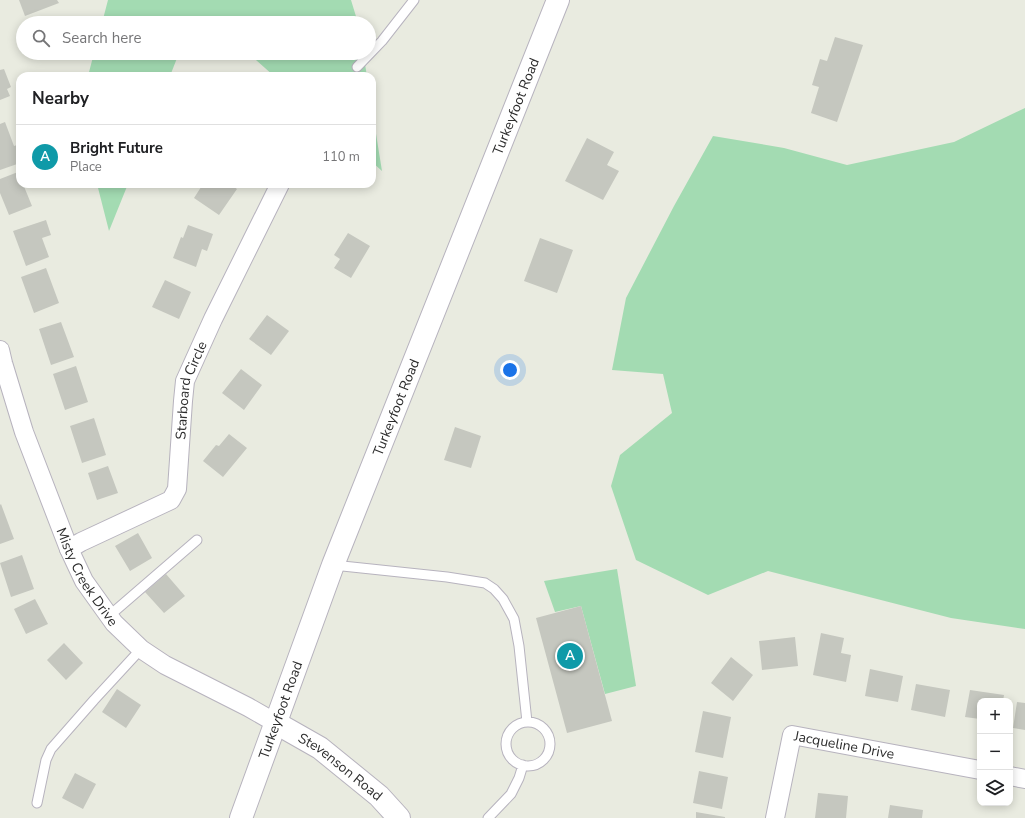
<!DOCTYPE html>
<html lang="en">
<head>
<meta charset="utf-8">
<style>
	body { margin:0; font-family:"Nunito Sans",sans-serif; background:#f6f6f6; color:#202124 }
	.controls { position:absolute; right:12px; bottom:12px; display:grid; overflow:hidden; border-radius:8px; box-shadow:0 2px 10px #0003 }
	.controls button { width:36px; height:36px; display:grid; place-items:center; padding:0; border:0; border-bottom:1px solid #e0e0e0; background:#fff; color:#202124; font:20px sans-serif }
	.you { position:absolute; left:510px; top:370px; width:14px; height:14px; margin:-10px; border:3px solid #fff; border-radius:50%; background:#1a73e8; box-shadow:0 0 0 6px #1a73e833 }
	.badge { display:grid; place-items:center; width:26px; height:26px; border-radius:50%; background:#7c3aed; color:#fff; font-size:13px; font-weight:700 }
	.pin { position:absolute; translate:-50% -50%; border:2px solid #fff; box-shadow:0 1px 4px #0006 }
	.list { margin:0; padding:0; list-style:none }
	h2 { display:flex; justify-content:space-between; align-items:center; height:52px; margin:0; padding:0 16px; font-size:17px }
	h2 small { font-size:13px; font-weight:400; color:#757577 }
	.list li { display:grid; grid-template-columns:26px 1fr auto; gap:12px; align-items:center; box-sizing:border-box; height:64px; padding:0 16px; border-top:1px solid #e0e0e0 }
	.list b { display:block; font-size:15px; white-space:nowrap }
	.list p { margin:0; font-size:13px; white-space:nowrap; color:#757577 }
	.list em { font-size:13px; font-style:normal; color:#757577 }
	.icon { flex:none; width:22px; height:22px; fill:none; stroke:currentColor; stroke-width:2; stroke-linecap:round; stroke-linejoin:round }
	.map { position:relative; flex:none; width:1025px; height:818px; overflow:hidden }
	.search { position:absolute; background:#fff; box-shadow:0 2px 10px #0003; left:16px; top:16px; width:360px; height:44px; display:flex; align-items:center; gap:10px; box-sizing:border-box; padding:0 14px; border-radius:22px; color:#757577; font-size:15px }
	.panel { position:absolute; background:#fff; box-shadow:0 2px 10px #0003; left:16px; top:72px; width:360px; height:116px; border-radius:12px }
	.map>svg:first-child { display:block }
	.green { fill:#a3dbb2 }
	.building { fill:#c5c7bf }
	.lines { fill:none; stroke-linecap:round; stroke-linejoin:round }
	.lane-casing { stroke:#b7b3be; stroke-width:11 }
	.street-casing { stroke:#b7b3be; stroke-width:20 }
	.secondary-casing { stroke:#b7b3be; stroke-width:24 }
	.lane { stroke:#fff; stroke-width:9 }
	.street { stroke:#fff; stroke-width:18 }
	.secondary { stroke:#fff; stroke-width:22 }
	.labels { text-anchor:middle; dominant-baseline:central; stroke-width:4; stroke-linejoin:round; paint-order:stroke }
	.street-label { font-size:14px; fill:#2c2c2c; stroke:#fff }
</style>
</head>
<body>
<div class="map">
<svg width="1025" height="818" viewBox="0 0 1025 818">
	<rect width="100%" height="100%" fill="#e9ebe0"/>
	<path class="green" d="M108,0H351L358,23H102Z
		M94,53H179L170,76H88Z
		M248,53H363L367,76H274Z
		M1025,108V629L951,618L768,571L708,595L636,560L611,486L620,455L672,413L663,374L612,370L626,298L674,206L713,136L784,148L847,165L954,142Z
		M372,109L382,171L372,162Z
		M97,184H128L109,231Z
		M617,569L636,686L605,694L581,606L555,612L544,581Z"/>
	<path class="building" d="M19,0H57L59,3L25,16Z
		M835,37L863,45L837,122L811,113L819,87L812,85L820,59L827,61Z
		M4,69L11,87L7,89L10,96L0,100V70Z
		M5,122L14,146L20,144V163L0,170V124Z
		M587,138L614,152L607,165L619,171L603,200L565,181Z
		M18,172L20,177V184H23L32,206L9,215L0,193V179Z
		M203,184H230L237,189L219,215L194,198Z
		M46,220L51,235L42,238L49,257L26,266L13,231Z
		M188,225L213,234L207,251L202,249L196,267L173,258L181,237L183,238Z
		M348,233L370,246L351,278L334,268L340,259L334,255Z
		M540,238L573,250L557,293L524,281Z
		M46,268L59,303L34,313L21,277Z
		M165,280L191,292L179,319L152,307Z
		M267,315L289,331L271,355L249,339Z
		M61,322L74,357L51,365L39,329Z
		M76,366L88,402L65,410L53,374Z
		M241,369L262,385L244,410L222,393Z
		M94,418L106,455L82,463L70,426Z
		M455,427L481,436L471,468L444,460Z
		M229,434L247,448L223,477L203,461L216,445L219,446Z
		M108,466L118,493L97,500L88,473Z
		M1,504L14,539L0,544V505Z
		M138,533L152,558L130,571L115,546Z
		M22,555L34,589L11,597L0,563Z
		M166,574L185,596L164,613L145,592Z
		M35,599L48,624L26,634L14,609Z
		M581,606L612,721L567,733L536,618Z
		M821,633L844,638L841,653L851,655L846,682L813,675Z
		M795,637L798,666L762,670L759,641Z
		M64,643L83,663L66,680L47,660Z
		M731,657L753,675L733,701L711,683Z
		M870,669L903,676L898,702L865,696Z
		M916,684L950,690L945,717L911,710Z
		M117,689L141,705L126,728L102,712Z
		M970,690L1004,695L1003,701H980V719L965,717Z
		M1017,702L1025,703V730L1013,728Z
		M703,711L731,717L723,758L695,752Z
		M699,771L728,777L722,809L693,803Z
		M75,773L96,784L83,809L62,798Z
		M818,793L848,796L846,818H815Z
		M890,805L923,810L922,818H888Z
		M696,812L725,817V818H696Z"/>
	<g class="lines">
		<g class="lane-casing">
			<path id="lane" d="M357,67L382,41L414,0
				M333,565L447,577L485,583L494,589L503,599L514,619L519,646L527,722
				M109,616L197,540
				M506 744a22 22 0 1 1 44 0a22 22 0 1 1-44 0Z
				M37,803L46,760L51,749L94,700L141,649
				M488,818L511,794L519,778L523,765"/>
		</g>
		<g class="street-casing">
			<g id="street">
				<path id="s1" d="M0,350L3,363L24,432L69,549L84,581L114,623L141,649L165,665L248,707L276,723"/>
				<path id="s2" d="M69,549L81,542L171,500L177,489L183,401L185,381L213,319L280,184"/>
				<path d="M1010,776L1025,779"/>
				<path id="s3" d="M775,818L792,735L980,770"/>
			</g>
		</g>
		<g class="secondary-casing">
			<g id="secondary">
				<path id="s4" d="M276,723L320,748L379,796L399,818"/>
				<path id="s5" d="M241,818L333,565L558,0"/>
			</g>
		</g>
		<use href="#lane" class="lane"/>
		<use href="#street" class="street"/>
		<use href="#secondary" class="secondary"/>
	</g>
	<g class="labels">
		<g class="street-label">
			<text stroke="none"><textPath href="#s5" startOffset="763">Turkeyfoot Road</textPath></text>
			<text stroke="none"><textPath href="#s2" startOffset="226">Starboard Circle</textPath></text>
			<text stroke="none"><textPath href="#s5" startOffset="439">Turkeyfoot Road</textPath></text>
			<text stroke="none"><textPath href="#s1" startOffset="244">Misty Creek Drive</textPath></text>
			<text stroke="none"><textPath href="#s5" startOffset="115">Turkeyfoot Road</textPath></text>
			<text stroke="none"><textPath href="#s3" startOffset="138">Jacqueline Drive</textPath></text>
			<text stroke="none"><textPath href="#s4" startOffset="78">Stevenson Road</textPath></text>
		</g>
	</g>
</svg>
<div class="controls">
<button>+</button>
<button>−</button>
<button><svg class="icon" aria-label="layers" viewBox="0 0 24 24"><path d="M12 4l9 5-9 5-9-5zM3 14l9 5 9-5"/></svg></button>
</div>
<div class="you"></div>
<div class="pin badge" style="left:570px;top:656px;background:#0f9aa8">A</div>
<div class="search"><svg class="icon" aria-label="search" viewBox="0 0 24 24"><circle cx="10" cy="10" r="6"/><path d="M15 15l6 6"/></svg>Search here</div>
<section class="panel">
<h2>Nearby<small></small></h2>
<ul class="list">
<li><span class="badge" style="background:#0f9aa8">A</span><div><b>Bright Future</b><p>Place</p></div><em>110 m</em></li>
</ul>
</section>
</div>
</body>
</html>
